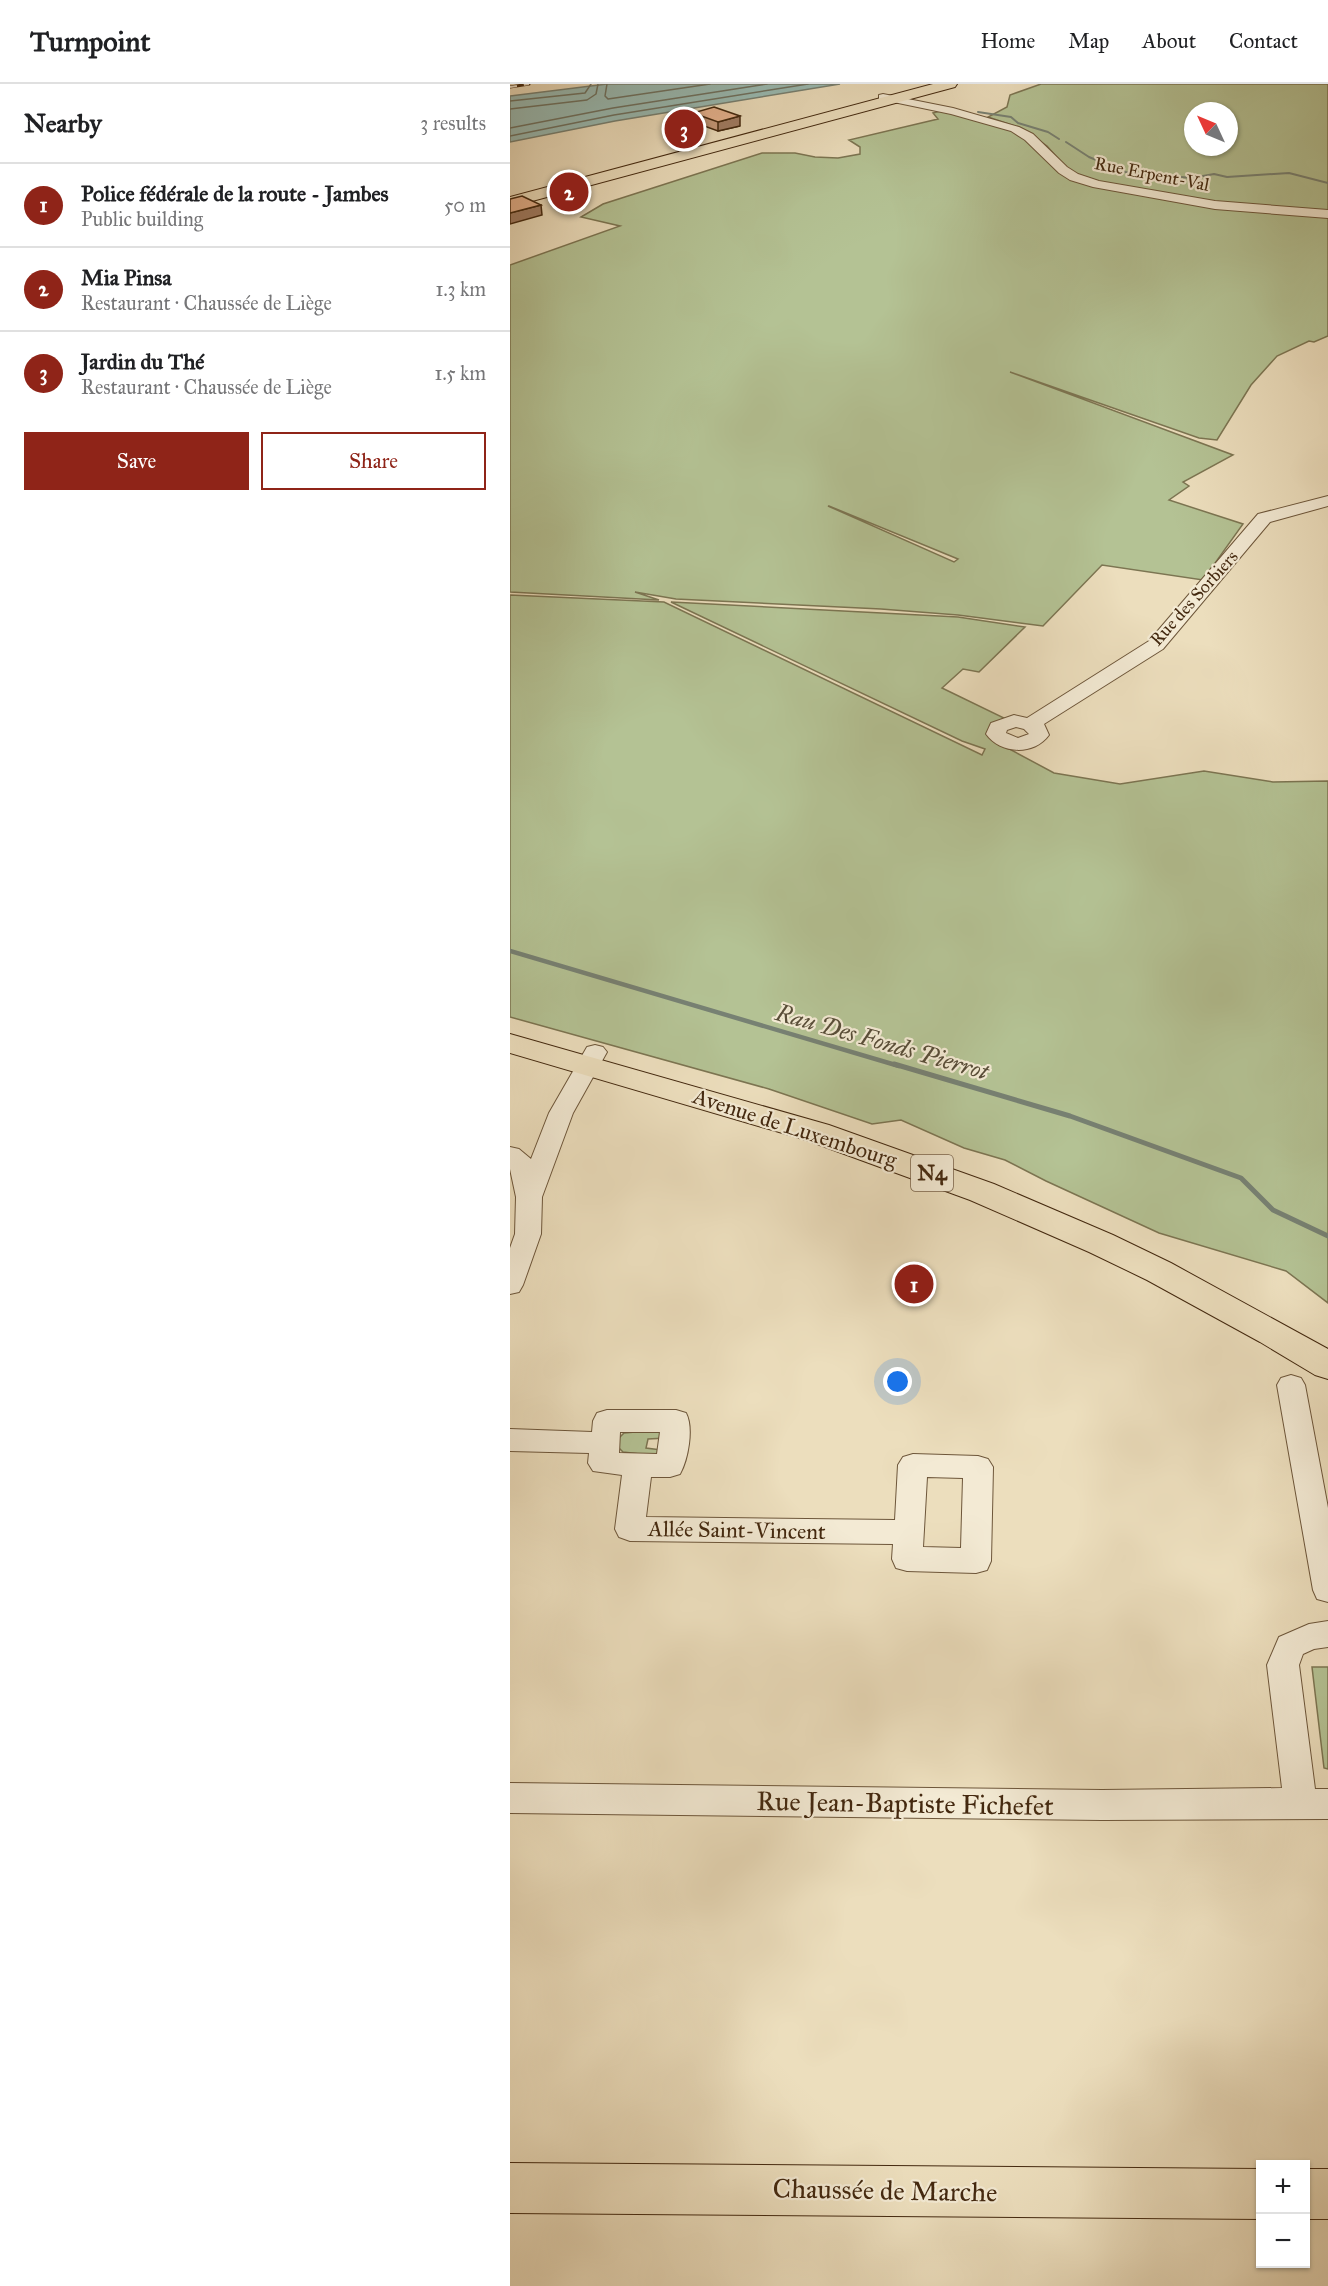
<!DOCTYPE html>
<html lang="en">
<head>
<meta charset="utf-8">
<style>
	body { margin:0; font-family:"IM FELL Great Primer",serif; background:#f6f6f6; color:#202124 }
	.controls { position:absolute; right:18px; bottom:18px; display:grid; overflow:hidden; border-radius:0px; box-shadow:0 2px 4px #0004 }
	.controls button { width:54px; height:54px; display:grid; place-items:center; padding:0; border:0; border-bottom:2px solid #e0e0e0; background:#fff; color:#202124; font:30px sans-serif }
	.compass { position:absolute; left:674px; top:18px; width:54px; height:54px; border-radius:50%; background:#fff; box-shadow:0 2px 4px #0004; rotate:314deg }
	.you { position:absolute; left:388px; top:1298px; width:21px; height:21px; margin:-15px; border:4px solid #fff; border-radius:50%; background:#1a73e8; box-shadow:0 0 0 9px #1a73e833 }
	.badge { display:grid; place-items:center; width:39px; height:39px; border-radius:50%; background:#8f2418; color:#fff; font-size:20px; font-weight:700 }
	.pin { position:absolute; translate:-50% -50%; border:3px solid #fff; box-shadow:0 2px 6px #0006 }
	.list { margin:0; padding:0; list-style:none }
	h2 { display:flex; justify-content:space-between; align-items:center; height:78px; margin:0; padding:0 24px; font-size:26px }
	h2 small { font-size:20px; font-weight:400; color:#757577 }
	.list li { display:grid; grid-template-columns:39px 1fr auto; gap:18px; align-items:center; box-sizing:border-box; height:84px; padding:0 24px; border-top:2px solid #e0e0e0 }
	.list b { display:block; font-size:22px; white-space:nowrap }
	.list p { margin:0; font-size:20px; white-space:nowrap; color:#757577 }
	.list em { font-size:20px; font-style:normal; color:#757577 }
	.actions { display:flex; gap:12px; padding:18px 24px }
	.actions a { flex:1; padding:14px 0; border:2px solid #8f2418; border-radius:0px; text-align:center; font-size:21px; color:#8f2418 }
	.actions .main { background:#8f2418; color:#fff }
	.map { position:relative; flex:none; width:818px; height:2202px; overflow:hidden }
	header { display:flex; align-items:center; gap:36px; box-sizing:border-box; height:84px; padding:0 30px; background:#fff; border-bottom:2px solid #e0e0e0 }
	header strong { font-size:28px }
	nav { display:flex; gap:33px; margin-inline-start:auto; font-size:21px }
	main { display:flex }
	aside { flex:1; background:#fff }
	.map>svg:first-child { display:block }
	.green { fill:#b4c294; stroke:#7c7552; stroke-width:1.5; fill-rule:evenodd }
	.water { fill:#99bcb5; stroke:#778173; stroke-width:1.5 }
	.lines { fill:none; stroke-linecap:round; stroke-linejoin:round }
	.shore { stroke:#6e7262; stroke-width:1.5 }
	.stream-far2 { stroke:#778173; stroke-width:2 }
	.stream-far1 { stroke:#778173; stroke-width:4.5 }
	.stream { stroke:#778173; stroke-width:5 }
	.minor-casing { stroke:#6d563a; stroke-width:2 }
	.major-casing { stroke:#43280f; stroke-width:2 }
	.minor { fill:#f3ead4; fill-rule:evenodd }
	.major { fill:#ecdebd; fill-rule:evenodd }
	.rail-casing { stroke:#43280f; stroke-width:3 }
	.rail { stroke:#f3ead4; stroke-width:2; stroke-dasharray:7; stroke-linecap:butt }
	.wall { fill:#c69a7b; stroke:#43280f; stroke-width:1.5 }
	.shaded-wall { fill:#a17d64; stroke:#43280f; stroke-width:1.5 }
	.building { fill:#e6b38f; stroke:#43280f; stroke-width:1.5 }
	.labels { text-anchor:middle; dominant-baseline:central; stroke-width:4.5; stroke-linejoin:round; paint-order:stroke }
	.far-street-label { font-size:18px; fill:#43280f; stroke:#f3ead4 }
	.shield { fill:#f3ead4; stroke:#78624a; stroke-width:1.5 }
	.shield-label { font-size:21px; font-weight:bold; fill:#43280f }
	.street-label { font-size:22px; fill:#43280f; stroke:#f3ead4 }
	.water-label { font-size:24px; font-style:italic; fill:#584d38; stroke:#f3ead4 }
	.near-street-label { font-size:27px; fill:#43280f; stroke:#f3ead4 }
</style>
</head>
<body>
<header>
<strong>Turnpoint</strong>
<nav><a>Home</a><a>Map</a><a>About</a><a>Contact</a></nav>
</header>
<main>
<aside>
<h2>Nearby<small>3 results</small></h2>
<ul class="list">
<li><span class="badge">1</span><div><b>Police fédérale de la route - Jambes</b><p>Public building</p></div><em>50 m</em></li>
<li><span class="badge">2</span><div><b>Mia Pinsa</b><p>Restaurant · Chaussée de Liège</p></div><em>1.3 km</em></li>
<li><span class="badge">3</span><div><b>Jardin du Thé</b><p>Restaurant · Chaussée de Liège</p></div><em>1.5 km</em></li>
</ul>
<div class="actions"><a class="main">Save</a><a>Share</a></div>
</aside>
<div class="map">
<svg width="818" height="2202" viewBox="0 0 818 2202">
	<rect width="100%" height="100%" fill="#ecdebd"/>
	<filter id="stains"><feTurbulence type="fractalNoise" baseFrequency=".00333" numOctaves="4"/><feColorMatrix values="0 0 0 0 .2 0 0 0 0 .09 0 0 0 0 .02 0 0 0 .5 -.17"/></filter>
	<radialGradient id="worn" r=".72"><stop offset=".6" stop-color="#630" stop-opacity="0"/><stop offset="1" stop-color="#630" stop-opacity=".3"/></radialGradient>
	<path class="green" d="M531,0H818V252L804,258L799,257L767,272L741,301L707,356L689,354L500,288L723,371L673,398L679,402L659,416L733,440L693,496L592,481L533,542L448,531L371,525L166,515L125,508L149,516L0,508V181L110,142L71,133L93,120L252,69H285L305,73L328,74L350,70V63L339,56L428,35L423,29L434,26L501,46L514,54L548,87L588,97L560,88L537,62L511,44L478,33L497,23L500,11ZM683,27H719V63H683ZM318,422H319L448,475L444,478Z
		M0,511L154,518L472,671L475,665L452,657L161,518L448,533L515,543L469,588L453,585L432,604L494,634L483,641L492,661L544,689L610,700L694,687L763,698L818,697V1219L776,1187L649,1149L536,1097L495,1076L454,1064L391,1036L362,1040L259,1005L0,933Z
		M149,1346L156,1354L138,1355L136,1364L152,1366L147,1372L113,1368L109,1364L108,1355L114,1349Z
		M802,1583H818V1685L814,1684Z"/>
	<path class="water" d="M97,0H330L105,37L0,58V12Z"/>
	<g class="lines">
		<path class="shore" d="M97,0L95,12L98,15L200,0
			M0,17L75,9L81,0
			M0,25L77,16L86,10L88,0
			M0,44L103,24L257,0
			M0,52L104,31L298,0"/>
		<path class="stream-far2" d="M468,28L501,33L508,39L538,48L549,55
			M556,58L579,73L615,88L682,94L704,90L717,93L779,89L818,99"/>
		<path class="stream-far1" d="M0,867L389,982"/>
		<path class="stream" d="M384,980L560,1032L731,1094L763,1126L818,1152"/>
		<g class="minor-casing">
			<path id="minor" d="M373,10L443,24L509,43L523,50L557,83L568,90L589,97L705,117L818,126V134L705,125L583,103L560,96L549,89L515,56L501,47L441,30L369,15V11Z
				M818,412V422L760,438L653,565L534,640L539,651C524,672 490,670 476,650L481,639L504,631L517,634L639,557L748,430ZM506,643L514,645L519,650L508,654L496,649L497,646Z
				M85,961L93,963L97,968L63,1029L32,1113L31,1150L13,1201L9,1208L0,1210V1164L5,1150L6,1113L0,1085V1063L9,1065L21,1075L39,1029L77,963Z
				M781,1291L791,1294L795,1301L818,1424V1518L807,1515L803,1506L767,1301L771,1294Z
				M97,1326H166L176,1329C184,1344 178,1376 170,1390L160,1393H141L136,1433L385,1436L388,1381L393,1373L403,1370L468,1372L478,1375L483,1383L481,1477L477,1486L466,1489L397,1487L386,1484L382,1475L383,1460L120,1457L109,1453L105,1445L112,1391L83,1387L78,1379L79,1369L0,1367V1345L82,1348L83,1337L87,1329ZM110,1348H150L147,1370L109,1369ZM417,1393L453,1394L451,1464L413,1463Z
				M818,1537V1563L804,1565L793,1570L789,1581L805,1705H818V1735L592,1736L0,1729V1699L592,1706L772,1704L757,1581L769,1553L799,1540Z"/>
		</g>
		<g class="major-casing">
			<path id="major" d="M423,0H447L445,3L0,123V113Z
				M0,950L319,1041L484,1100L603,1151L661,1179L818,1265V1295L805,1291L750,1258L637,1196L579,1168L460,1116L296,1056L0,969Z
				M0,2079L750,2085V2135L0,2129Z
				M796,2085H818V2135H796Z"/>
		</g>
		<use href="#minor" class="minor"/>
		<use href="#major" class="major"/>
		<g class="rail-casing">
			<path id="rail" d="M0,3L19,0"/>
		</g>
		<use href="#rail" class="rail"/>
	</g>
	<path class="wall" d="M183,29L230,42L208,47L183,38Z"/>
	<path class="shaded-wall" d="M230,32V42L208,47V38Z
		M31,121L32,131L0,140V129Z"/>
	<path class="building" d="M204,23L230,32L208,38L183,29Z
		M12,112L31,121L0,129V115Z"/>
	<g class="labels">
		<g class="far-street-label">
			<text transform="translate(642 90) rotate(11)">Rue Erpent-Val</text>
			<text transform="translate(684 514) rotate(-48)">Rue des Sorbiers</text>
		</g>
		<rect class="shield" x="401" y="1071" width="42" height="36" rx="4.5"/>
		<g class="shield-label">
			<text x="422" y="1089">N4</text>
		</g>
		<g class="street-label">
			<text transform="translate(285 1044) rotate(18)">Avenue de Luxembourg</text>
			<text transform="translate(227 1446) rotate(1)">Allée Saint-Vincent</text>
		</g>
		<g class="water-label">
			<text transform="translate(372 958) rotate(16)">Rau Des Fonds Pierrot</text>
		</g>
		<g class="near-street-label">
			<text transform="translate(395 1719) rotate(1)">Rue Jean-Baptiste Fichefet</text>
			<text transform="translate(375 2106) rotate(1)">Chaussée de Marche</text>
		</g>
	</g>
	<rect width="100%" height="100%" filter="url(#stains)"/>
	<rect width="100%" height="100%" fill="url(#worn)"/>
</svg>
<div class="controls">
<button>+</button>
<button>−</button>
</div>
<svg class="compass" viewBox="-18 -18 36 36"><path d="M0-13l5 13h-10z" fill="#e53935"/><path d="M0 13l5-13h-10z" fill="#757577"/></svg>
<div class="you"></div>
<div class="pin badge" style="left:404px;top:1200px">1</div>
<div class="pin badge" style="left:59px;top:108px">2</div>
<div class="pin badge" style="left:174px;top:45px">3</div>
</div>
</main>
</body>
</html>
